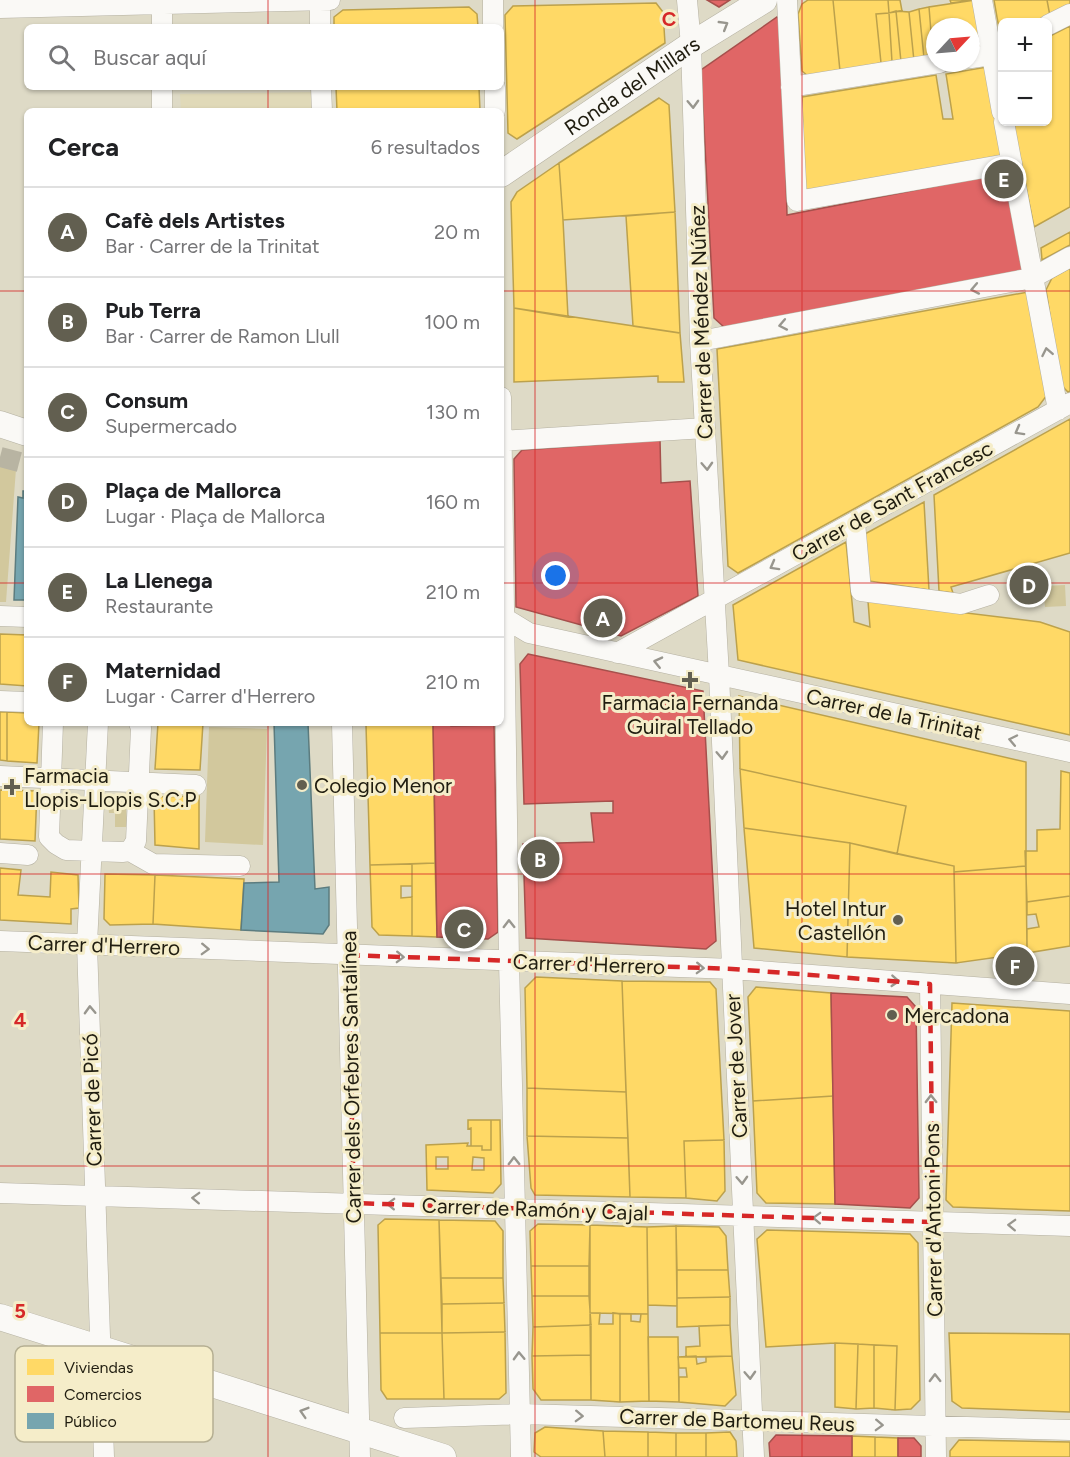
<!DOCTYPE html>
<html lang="es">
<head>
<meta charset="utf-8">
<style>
	body { margin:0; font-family:Figtree,sans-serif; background:#f2f2f2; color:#202124 }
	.controls { position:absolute; right:18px; top:18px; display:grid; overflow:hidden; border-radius:9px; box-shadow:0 2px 4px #0004 }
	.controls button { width:54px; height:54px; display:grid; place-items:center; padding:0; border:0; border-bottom:2px solid #e0e0e0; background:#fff; color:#202124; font:30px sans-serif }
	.compass { position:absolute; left:926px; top:18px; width:54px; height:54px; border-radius:50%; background:#fff; box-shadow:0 2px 4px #0004; rotate:64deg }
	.you { position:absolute; left:556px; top:576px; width:21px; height:21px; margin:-15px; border:4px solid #fff; border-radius:50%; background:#1a73e8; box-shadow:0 0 0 9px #1a73e833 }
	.badge { display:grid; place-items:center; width:39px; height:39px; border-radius:50%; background:#625f50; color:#fff; font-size:20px; font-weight:700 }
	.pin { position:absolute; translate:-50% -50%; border:3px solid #fff; box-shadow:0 2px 6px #0006 }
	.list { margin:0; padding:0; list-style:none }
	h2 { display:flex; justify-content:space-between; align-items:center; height:78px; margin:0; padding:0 24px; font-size:26px }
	h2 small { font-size:20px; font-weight:400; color:#757577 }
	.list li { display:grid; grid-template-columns:39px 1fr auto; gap:18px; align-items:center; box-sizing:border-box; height:90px; padding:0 24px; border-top:2px solid #e0e0e0 }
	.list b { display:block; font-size:22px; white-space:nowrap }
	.list p { margin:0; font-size:20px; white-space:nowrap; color:#757577 }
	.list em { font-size:20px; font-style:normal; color:#757577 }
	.icon { flex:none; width:33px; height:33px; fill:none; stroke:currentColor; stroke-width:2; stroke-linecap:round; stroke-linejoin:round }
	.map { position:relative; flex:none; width:1070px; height:1457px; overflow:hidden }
	.search { position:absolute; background:#fff; box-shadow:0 2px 4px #0004; left:24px; top:24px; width:480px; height:66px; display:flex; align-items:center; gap:15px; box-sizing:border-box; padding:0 21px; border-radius:9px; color:#757577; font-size:22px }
	.panel { position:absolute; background:#fff; box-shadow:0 2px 4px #0004; left:24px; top:108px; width:480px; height:618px; border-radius:9px }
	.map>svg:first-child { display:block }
	.built { fill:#e0d9b8 }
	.green { fill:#d2c89d }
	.homes { fill:#ffd966; stroke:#bca14c; stroke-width:1.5; fill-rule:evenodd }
	.shops { fill:#e06666; stroke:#a6504c; stroke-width:1.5 }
	.public { fill:#76a5af; stroke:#5c7c7f; stroke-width:1.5 }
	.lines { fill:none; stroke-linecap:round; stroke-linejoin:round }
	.minor-tunnel { stroke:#b8b4a2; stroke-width:20; stroke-dasharray:20 10; stroke-linecap:butt }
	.minor-casing { stroke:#b4b0a1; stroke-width:21 }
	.major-casing { stroke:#b4b0a1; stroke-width:27 }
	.minor { stroke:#faf9f6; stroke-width:20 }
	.major { stroke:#faf9f6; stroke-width:26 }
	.oneway { stroke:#98968e }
	.marked { fill:none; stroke:#d62828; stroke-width:4.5; stroke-dasharray:12 8; stroke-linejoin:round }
	.grid { fill:none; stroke:#d62828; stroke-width:1.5; stroke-opacity:0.55 }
	.poi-dot { fill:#625f50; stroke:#f5edc9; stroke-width:2 }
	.labels { text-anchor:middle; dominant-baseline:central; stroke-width:6; stroke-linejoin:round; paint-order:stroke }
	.street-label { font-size:21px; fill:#201d10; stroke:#f5edc9 }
	.poi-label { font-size:21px; fill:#201d10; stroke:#f5edc9; text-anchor:start }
	.key { fill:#f5edc9; stroke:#b5af92; stroke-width:1.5 }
	.key-label { font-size:16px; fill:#201d10 }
	.grid-label { font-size:20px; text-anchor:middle; font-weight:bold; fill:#d62828; stroke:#f5edc9; stroke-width:6; stroke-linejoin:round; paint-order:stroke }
</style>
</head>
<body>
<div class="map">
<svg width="1070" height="1457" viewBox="0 0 1070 1457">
	<rect width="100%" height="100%" fill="#dedac6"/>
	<path class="built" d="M318,92V111H181L180,94Z"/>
	<path class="green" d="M0,465L16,469L6,602H0Z
		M1065,585L1066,606L1045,607L1043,586Z
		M209,727L267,729L263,845L205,842Z
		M115,795H121L122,809H126L127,827H115V813H109L108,802L115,801Z"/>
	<path class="homes" d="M808,0H833L840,71L808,76L802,71L798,14L802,4Z
		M833,0H888L889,13L876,14L881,63L840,71Z
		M888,0H900L902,11L889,13Z
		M950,0H973L951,3Z
		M975,0L983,41L976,49L971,50V27H935V57H933L929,7Z
		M994,0H1047L1050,16L1037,22H1002L1001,40Z
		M1047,0H1070V5L1050,16Z
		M656,3L663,12L665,43L517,139L508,133L505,15L513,6Z
		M469,7L477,14L478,27H334V17L343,10Z
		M929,7L933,57L924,58L919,9Z
		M919,9L924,58L914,61L909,12Z
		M896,11L901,62H892L889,13Z
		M896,11L909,12L914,61L901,62Z
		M889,13L892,62L881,63L876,14Z
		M1070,26V207L1034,227L1013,122H1048V37Z
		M987,67L1004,156L804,191L802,97L936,75L943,119H953L946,74Z
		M336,87H479L480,111H337Z
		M659,98L669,105L675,212L563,220L559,163Z
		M559,163L563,220L568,317L514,308L511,202L517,192Z
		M675,212L680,333L633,326L626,216Z
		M1070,232V245L1042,260L1041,248Z
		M1070,268V391L1068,392L1061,385L1046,290L1052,278Z
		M1028,292L1047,395L1038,407L738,573L728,566L717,349Z
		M514,308L680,333L684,382H658V376L514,382Z
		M1070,419V553L951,587L953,593L939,591L934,495Z
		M924,502L929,590L869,581L863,535Z
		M846,542L854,622L870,627L868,601L1040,622L1070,632V735L738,660L733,605Z
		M0,634L27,635V686L0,684Z
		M739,696L1026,762V866L954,872V866L897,854L906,806L740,769Z
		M0,712H7V761L0,760Z
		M7,712L27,713V723H39L37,763L7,761Z
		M158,723H203L200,770L155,769Z
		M433,723L435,863L370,865L366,725Z
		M740,769L906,806L897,854L850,843L744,828Z
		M1061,771L1070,773V896L1027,902L1025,851H1037V830L1060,829Z
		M0,790L37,791L35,841L0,839Z
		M199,796V849L155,845L154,797Z
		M744,828L850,843L847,957L754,948Z
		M850,843L954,866L956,963L847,957Z
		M435,863L437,937L412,936V864Z
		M412,864V886H401V898L412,897V936L379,935L372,927L370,865Z
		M1026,866L1027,953L956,963L954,872Z
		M0,868L21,870L18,895L50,897L51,872L78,875L79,908L71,909V924L0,920Z
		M105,874L155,875L153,924L110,925L104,919Z
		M155,875L244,879L241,930L153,924Z
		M1070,896V946L1027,953V929L1039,927L1036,914L1027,915V902Z
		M536,977L622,981L626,1092L527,1088L525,988Z
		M622,981L710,982L716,989L724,1140L684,1141L686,1198L630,1197Z
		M756,987L831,993L833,1096L753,1101L748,997Z
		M952,1003L1070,1011V1211L953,1207L946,1200Z
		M527,1088L626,1092L628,1138L527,1136Z
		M833,1096L835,1204L766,1203L757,1193L753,1101Z
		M468,1120H491V1150H482V1146H471V1128L468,1129Z
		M491,1120H500L501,1184L493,1193L427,1190L426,1145L468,1143L467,1146H482V1150H491ZM436,1157H448V1169H436ZM473,1157L484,1158V1170H472Z
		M527,1136L628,1138L630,1197L535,1195L531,1188Z
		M724,1140L725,1191L717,1201L686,1198L684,1141Z
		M385,1219L439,1220L442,1333H380L378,1225Z
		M439,1220L495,1221L503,1231V1278H441Z
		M538,1224L590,1225L589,1266H531L530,1231Z
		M590,1225L647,1227L648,1314L590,1313Z
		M676,1226L677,1306L648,1305L647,1227Z
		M676,1226L719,1227L726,1236L728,1270H677Z
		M767,1230L910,1234L918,1243L920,1400L911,1409L895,1410L897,1346L835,1343L766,1347L757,1239Z
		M531,1266H589V1296H532Z
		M677,1270H728L730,1297L677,1298Z
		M441,1278H503L504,1303L442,1304Z
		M532,1296H589L591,1325L533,1327Z
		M730,1297V1325L677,1327V1298Z
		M504,1303L505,1332L442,1333V1304Z
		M590,1313H600L599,1324H613V1313L620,1314V1402L591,1400Z
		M620,1314H631V1321L640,1322L641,1314H648L649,1401L620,1402Z
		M591,1325V1355L532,1356L533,1327Z
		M730,1325L732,1356L686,1357V1347L700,1346L699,1326Z
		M505,1332L506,1393L499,1399H444L442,1333Z
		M380,1333H442L444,1399H387L381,1390Z
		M949,1333L1070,1334V1412L962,1408L952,1401Z
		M648,1337H678L679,1402L649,1401Z
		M835,1343L858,1344L856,1409L835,1407Z
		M858,1344L874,1345V1408L856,1409Z
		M874,1345L897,1346L895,1410L874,1408Z
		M591,1355V1400H541L533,1389L532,1356Z
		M696,1356L697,1364L706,1362V1357L732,1356L736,1395L725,1406L679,1402V1377H687L686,1368H679L678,1357Z
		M545,1427L603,1431L605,1457H541L534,1452L535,1433Z
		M603,1431L648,1432V1457H605Z
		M648,1432L676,1433V1457H648Z
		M730,1432L736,1441L737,1457H706V1433Z
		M676,1433H706V1457H676Z
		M852,1436L875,1437V1457H852Z
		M875,1437L898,1438V1457H875Z
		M959,1440L1070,1442V1457H950V1451Z"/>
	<path class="shops" d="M707,0H730L719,7Z
		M777,17L782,21L787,215L1008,172L1025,273L725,328L714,318L701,70Z
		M660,440L661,483L690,481L698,596L621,636L516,607L514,459L522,450Z
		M528,654L703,691L716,941L706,949L526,938L523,844L594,842L591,813H613V801L524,804L520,664Z
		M433,723H451V726L494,725L498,932L488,939L437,937Z
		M831,993L907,997L916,1007L919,1198L910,1208L835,1204Z
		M776,1435L852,1436V1457H770L769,1443Z
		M898,1438H914L921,1446V1457H898Z"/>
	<path class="public" d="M23,491H27V600H14L18,497L23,498Z
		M274,723H308L315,889L329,887V925L323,934L241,930L244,883L279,882Z"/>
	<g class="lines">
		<path class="minor-tunnel" d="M0,457L27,464"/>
		<g class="minor-casing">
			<path id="minor" d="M162,0V27
				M320,0V27
				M493,0V27
				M687,0L691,45L700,341L719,675L754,1457
				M787,0L797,201L1012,163
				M982,0L1002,112
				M0,8L330,0
				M1048,25L1070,14
				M971,58L992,55L1002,49
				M162,87V111
				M321,87L322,111
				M495,87V111
				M791,87L940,63
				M1004,122L1058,410
				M700,341L1032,278L1070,257
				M501,397L509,961L521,1457
				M501,441L705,428
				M855,522L861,591L961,604L989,595
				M0,616L27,617
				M501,616L529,633L1070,752
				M617,653L1070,403
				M0,701L27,702
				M53,723L49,837L56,844L66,850L122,852L130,851L153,864L240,866
				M98,723L87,944L104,1457
				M342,723L360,1457
				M0,776L196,785
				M130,851L136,841L141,728L139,723
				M0,853L28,855
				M0,941L732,969L1070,994
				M930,984L936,1457
				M0,1193L1070,1226
				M404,1418L521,1414L1070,1430"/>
		</g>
		<g class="major-casing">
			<g id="major">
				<path id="s1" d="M501,174L691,45L764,0"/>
				<path d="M0,424L27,433"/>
				<path d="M0,1317L443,1457"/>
			</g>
		</g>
		<use href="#minor" class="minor"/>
		<use href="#major" class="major"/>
	</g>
	<defs><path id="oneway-chevron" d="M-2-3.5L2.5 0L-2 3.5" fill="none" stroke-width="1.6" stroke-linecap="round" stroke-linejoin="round" transform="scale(1.5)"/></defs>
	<g class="oneway">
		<use href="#oneway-chevron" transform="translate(724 25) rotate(-31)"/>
		<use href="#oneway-chevron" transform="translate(693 104) rotate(88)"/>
		<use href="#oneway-chevron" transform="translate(975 289) rotate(169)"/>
		<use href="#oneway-chevron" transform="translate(783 325) rotate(169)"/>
		<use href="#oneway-chevron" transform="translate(1047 352) rotate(-101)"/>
		<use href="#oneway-chevron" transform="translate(1019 431) rotate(151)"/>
		<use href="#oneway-chevron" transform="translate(707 466) rotate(87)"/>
		<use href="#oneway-chevron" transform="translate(774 566) rotate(151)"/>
		<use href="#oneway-chevron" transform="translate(658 662) rotate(-167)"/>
		<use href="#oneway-chevron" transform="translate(1013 740) rotate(-168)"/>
		<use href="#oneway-chevron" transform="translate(722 755) rotate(87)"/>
		<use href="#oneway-chevron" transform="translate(509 924) rotate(-91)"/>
		<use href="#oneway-chevron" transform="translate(205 949) rotate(2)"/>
		<use href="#oneway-chevron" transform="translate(400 957) rotate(2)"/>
		<use href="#oneway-chevron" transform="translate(700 968) rotate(2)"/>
		<use href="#oneway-chevron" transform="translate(895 981) rotate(4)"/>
		<use href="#oneway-chevron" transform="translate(90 1010) rotate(-92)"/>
		<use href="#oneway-chevron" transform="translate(931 1099) rotate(-91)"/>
		<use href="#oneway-chevron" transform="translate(514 1161) rotate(-91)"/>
		<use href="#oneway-chevron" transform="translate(742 1180) rotate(87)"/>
		<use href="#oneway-chevron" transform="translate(196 1198) rotate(-178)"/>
		<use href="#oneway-chevron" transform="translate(391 1204) rotate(-178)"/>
		<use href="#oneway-chevron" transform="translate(817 1218) rotate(-178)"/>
		<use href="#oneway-chevron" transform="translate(1012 1225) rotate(-178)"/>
		<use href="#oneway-chevron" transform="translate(519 1356) rotate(-92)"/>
		<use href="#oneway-chevron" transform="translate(750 1375) rotate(87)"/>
		<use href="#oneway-chevron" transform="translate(935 1378) rotate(-91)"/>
		<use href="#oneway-chevron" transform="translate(304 1412) rotate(-163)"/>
		<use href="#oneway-chevron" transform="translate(579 1416) rotate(2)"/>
		<use href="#oneway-chevron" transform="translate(879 1425) rotate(2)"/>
	</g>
	<path class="marked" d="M348,955L732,969L930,984L933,1222L354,1203Z"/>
	<path class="grid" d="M268,0V27M535,0V1457M802,0V1457M268,87V111M0,291H27M501,291H1070M0,583H27M501,583H1070M268,723V1457M0,874H1070M0,1166H1070"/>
	<g class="poi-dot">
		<path d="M687 671h6v6h6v6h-6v6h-6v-6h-6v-6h6z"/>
		<circle cx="302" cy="785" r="6"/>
		<path d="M9 778h6v6h6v6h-6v6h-6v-6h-6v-6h6z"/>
		<circle cx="898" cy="920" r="6"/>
		<circle cx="892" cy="1015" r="6"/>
	</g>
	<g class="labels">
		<g class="street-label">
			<text stroke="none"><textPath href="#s1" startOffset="158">Ronda del Millars</textPath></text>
			<text transform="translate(701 322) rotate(-92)">Carrer de Méndez Núñez</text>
			<text transform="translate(892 501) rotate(-29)">Carrer de Sant Francesc</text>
			<text transform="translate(894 714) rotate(12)">Carrer de la Trinitat</text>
			<text transform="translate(104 945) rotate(2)">Carrer d'Herrero</text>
			<text transform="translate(589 964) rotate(2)">Carrer d'Herrero</text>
			<text transform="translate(736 1066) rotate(-93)">Carrer de Jover</text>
			<text transform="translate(351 1077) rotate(-91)">Carrer dels Orfebres Santalínea</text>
			<text transform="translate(92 1100) rotate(-92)">Carrer de Picó</text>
			<text transform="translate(535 1209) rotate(2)">Carrer de Ramón y Cajal</text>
			<text transform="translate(933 1220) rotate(-91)">Carrer d'Antoni Pons</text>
			<text transform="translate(737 1420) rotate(2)">Carrer de Bartomeu Reus</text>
		</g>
		<g class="poi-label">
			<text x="690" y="702" text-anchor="middle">Farmacia Fernanda<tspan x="690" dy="24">Guiral Tellado</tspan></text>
			<text x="24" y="775">Farmacia<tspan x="24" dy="24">Llopis-Llopis S.C.P</tspan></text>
			<text x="314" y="785">Colegio Menor</text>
			<text x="886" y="908" text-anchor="end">Hotel Intur<tspan x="886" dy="24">Castellón</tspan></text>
			<text x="904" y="1015">Mercadona</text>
		</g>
	</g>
	<rect x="15" y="1346" width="198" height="96" rx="9" class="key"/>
	<rect x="27" y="1359" width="27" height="16" fill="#ffd966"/>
	<rect x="27" y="1386" width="27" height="16" fill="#e06666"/>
	<rect x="27" y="1413" width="27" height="16" fill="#76a5af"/>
	<g class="key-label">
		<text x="64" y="1373">Viviendas</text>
		<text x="64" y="1400">Comercios</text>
		<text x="64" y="1427">Público</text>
	</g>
	<g class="grid-label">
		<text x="669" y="26">C</text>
		<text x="20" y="1027">4</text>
		<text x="20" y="1318">5</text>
	</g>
</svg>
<div class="controls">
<button>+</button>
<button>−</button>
</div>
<svg class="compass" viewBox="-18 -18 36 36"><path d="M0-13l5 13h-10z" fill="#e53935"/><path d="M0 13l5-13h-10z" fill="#757577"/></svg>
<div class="you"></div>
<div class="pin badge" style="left:603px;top:618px">A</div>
<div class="pin badge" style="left:540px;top:859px">B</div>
<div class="pin badge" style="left:464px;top:929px">C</div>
<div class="pin badge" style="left:1029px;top:585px">D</div>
<div class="pin badge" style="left:1004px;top:179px">E</div>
<div class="pin badge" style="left:1015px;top:966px">F</div>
<div class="search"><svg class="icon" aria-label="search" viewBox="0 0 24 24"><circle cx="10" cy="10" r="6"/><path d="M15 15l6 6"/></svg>Buscar aquí</div>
<section class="panel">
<h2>Cerca<small>6 resultados</small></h2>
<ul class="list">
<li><span class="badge">A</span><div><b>Cafè dels Artistes</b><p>Bar · Carrer de la Trinitat</p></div><em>20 m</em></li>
<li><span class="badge">B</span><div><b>Pub Terra</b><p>Bar · Carrer de Ramon Llull</p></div><em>100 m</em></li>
<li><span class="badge">C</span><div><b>Consum</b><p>Supermercado</p></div><em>130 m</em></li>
<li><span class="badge">D</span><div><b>Plaça de Mallorca</b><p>Lugar · Plaça de Mallorca</p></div><em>160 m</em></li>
<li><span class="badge">E</span><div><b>La Llenega</b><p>Restaurante</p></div><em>210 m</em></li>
<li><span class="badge">F</span><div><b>Maternidad</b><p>Lugar · Carrer d'Herrero</p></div><em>210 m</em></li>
</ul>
</section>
</div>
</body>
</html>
